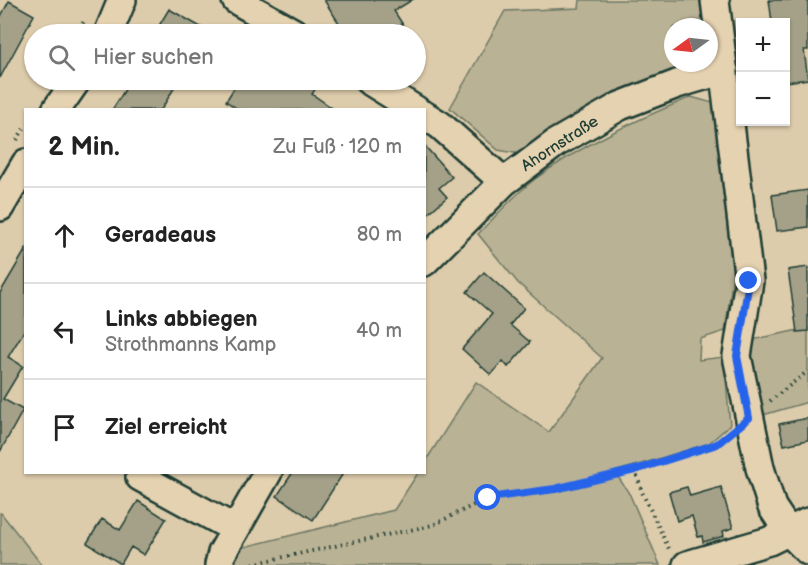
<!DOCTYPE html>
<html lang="de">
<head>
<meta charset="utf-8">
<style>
	body { margin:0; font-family:"Balsamiq Sans",sans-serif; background:#f6f6f6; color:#222 }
	.controls { position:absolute; right:18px; top:18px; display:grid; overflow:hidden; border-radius:0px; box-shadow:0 2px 4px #0004 }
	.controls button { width:54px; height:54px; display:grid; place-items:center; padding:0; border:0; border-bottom:2px solid #e0e0e0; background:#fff; color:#222; font:30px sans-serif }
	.compass { position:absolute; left:664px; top:18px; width:54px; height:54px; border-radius:50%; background:#fff; box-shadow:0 2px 4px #0004; rotate:255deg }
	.stop { position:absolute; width:18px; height:18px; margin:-14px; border:4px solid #2563eb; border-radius:50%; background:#fff }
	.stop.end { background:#2563eb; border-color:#fff; box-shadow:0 2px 6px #0008 }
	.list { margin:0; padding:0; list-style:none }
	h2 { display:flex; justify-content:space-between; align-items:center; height:78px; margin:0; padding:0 24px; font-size:26px }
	h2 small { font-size:20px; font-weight:400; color:#767676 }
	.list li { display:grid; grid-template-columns:39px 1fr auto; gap:18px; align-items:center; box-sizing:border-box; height:96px; padding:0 24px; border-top:2px solid #e0e0e0 }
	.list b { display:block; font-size:22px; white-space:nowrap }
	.list p { margin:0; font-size:20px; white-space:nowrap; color:#767676 }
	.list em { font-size:20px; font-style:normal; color:#767676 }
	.icon { flex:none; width:33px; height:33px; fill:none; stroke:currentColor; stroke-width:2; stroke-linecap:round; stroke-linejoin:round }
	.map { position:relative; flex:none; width:808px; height:565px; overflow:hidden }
	.search { position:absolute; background:#fff; box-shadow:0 2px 4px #0004; left:24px; top:24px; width:402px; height:66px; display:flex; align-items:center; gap:15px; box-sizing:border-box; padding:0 21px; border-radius:33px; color:#767676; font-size:22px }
	.panel { position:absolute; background:#fff; box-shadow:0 2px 4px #0004; left:24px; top:108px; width:402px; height:366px; border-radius:0px }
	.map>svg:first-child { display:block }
	.green { fill:#bab295; stroke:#6c7864; stroke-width:1.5 }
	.building { fill:#a4a188; stroke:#1f3d34; stroke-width:1.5 }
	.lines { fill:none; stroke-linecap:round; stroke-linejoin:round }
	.street-casing { stroke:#1f3d34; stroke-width:32 }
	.path { stroke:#1f3d34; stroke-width:4; stroke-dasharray:1.5 4.5; stroke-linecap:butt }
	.street { stroke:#e5d2b0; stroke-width:27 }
	.route { stroke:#2563eb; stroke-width:8 }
	.labels { text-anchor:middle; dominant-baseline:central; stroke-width:5; stroke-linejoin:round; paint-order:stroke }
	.street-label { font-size:16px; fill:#1f3d34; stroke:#e5d2b0 }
</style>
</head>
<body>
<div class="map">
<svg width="808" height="565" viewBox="0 0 808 565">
	<rect width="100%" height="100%" fill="#ddccab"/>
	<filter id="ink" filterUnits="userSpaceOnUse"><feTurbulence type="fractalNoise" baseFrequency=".0167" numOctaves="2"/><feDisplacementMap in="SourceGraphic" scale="12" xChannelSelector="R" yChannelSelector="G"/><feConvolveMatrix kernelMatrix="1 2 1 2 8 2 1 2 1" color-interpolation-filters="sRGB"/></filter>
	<g filter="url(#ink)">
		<path class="green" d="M580,0H701L705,27H673V63H699L698,66L520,154L498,150L450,108L505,11L579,8Z
			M691,97L713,103L733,275L725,331L700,339L699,360L724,357L730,425L708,444L615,472L630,495L660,565H232V550L394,510L418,473L424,472L425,462L476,382L549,432L602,358L518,283L478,234C496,216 514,195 535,179C583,144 637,120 691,97Z
			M808,328V402L763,415L751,374L752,340Z
			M0,513H1L42,565H0Z"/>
		<path class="building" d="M324,0H412L394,11L409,34H364L358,26L346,34Z
			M769,0H808V50H804L808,79L786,82V22H772Z
			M9,1L34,15L0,78V18Z
			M169,9L213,34H154Z
			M131,80H179L161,110H112Z
			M239,80H321L312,94L335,110H239L226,101Z
			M424,145L452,177L439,188L447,197L424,217Z
			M808,190V227L777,231L772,195Z
			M26,249V328L8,357L23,366L3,399L23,410L0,452V293Z
			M808,267V331L797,332L788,270Z
			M484,272L524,308L510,325L530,342L508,367L503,361L491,375L462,349L492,314L467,292Z
			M808,418V440L784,445L779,424Z
			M293,472H344L313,520L277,496Z
			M687,487L690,496L721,487L733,528L723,531L724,536L703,542L702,536L698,537L692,516L677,521L669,492Z
			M138,501L166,519L144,555L131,547L121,564L87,543L102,519L120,530Z"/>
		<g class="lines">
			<g class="street-casing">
				<path id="street" d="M236,0L296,34
					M715,0L749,281L737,356L760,468L772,507L788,531L808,551
					M108,34L122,0
					M368,80L416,110
					M56,110L77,80
					M424,115L440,125L504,182
					M0,207L26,163
					M424,262L504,182L556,143L620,106L677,84L724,70
					M140,477L235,529
					M219,565L222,553L268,472
					M687,565L769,541L808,522"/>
			</g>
			<path class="path" d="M77,34L85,19
				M17,140L26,125
				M770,401L808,371
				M635,470L642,492L670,551
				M247,565L433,525L488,498L555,490L635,470L717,444L729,434"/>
			<use href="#street" class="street"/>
		</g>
	</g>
	<g class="lines" filter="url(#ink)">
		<path class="route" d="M488,498L555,489L635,470L717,444L749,418L737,356L749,281"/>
	</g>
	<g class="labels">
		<g class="street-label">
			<text transform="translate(560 144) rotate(-33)">Ahornstraße</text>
		</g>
	</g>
</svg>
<div class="controls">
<button>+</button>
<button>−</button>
</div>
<svg class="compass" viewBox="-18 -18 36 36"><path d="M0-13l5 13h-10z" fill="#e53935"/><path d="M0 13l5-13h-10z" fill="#767676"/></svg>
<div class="stop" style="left:488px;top:498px"></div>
<div class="stop end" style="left:749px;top:281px"></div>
<div class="search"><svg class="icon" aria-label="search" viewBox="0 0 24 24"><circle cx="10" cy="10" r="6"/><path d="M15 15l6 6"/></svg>Hier suchen</div>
<section class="panel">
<h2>2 Min.<small>Zu Fuß · 120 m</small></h2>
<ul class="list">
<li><svg class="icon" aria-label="ahead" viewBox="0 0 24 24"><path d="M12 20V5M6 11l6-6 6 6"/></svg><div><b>Geradeaus</b></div><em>80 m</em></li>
<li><svg class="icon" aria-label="left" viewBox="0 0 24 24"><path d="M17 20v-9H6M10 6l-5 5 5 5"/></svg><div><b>Links abbiegen</b><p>Strothmanns Kamp</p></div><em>40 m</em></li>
<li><svg class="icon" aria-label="arrive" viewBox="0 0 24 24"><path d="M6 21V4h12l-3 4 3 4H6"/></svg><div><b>Ziel erreicht</b></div></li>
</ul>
</section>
</div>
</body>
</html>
